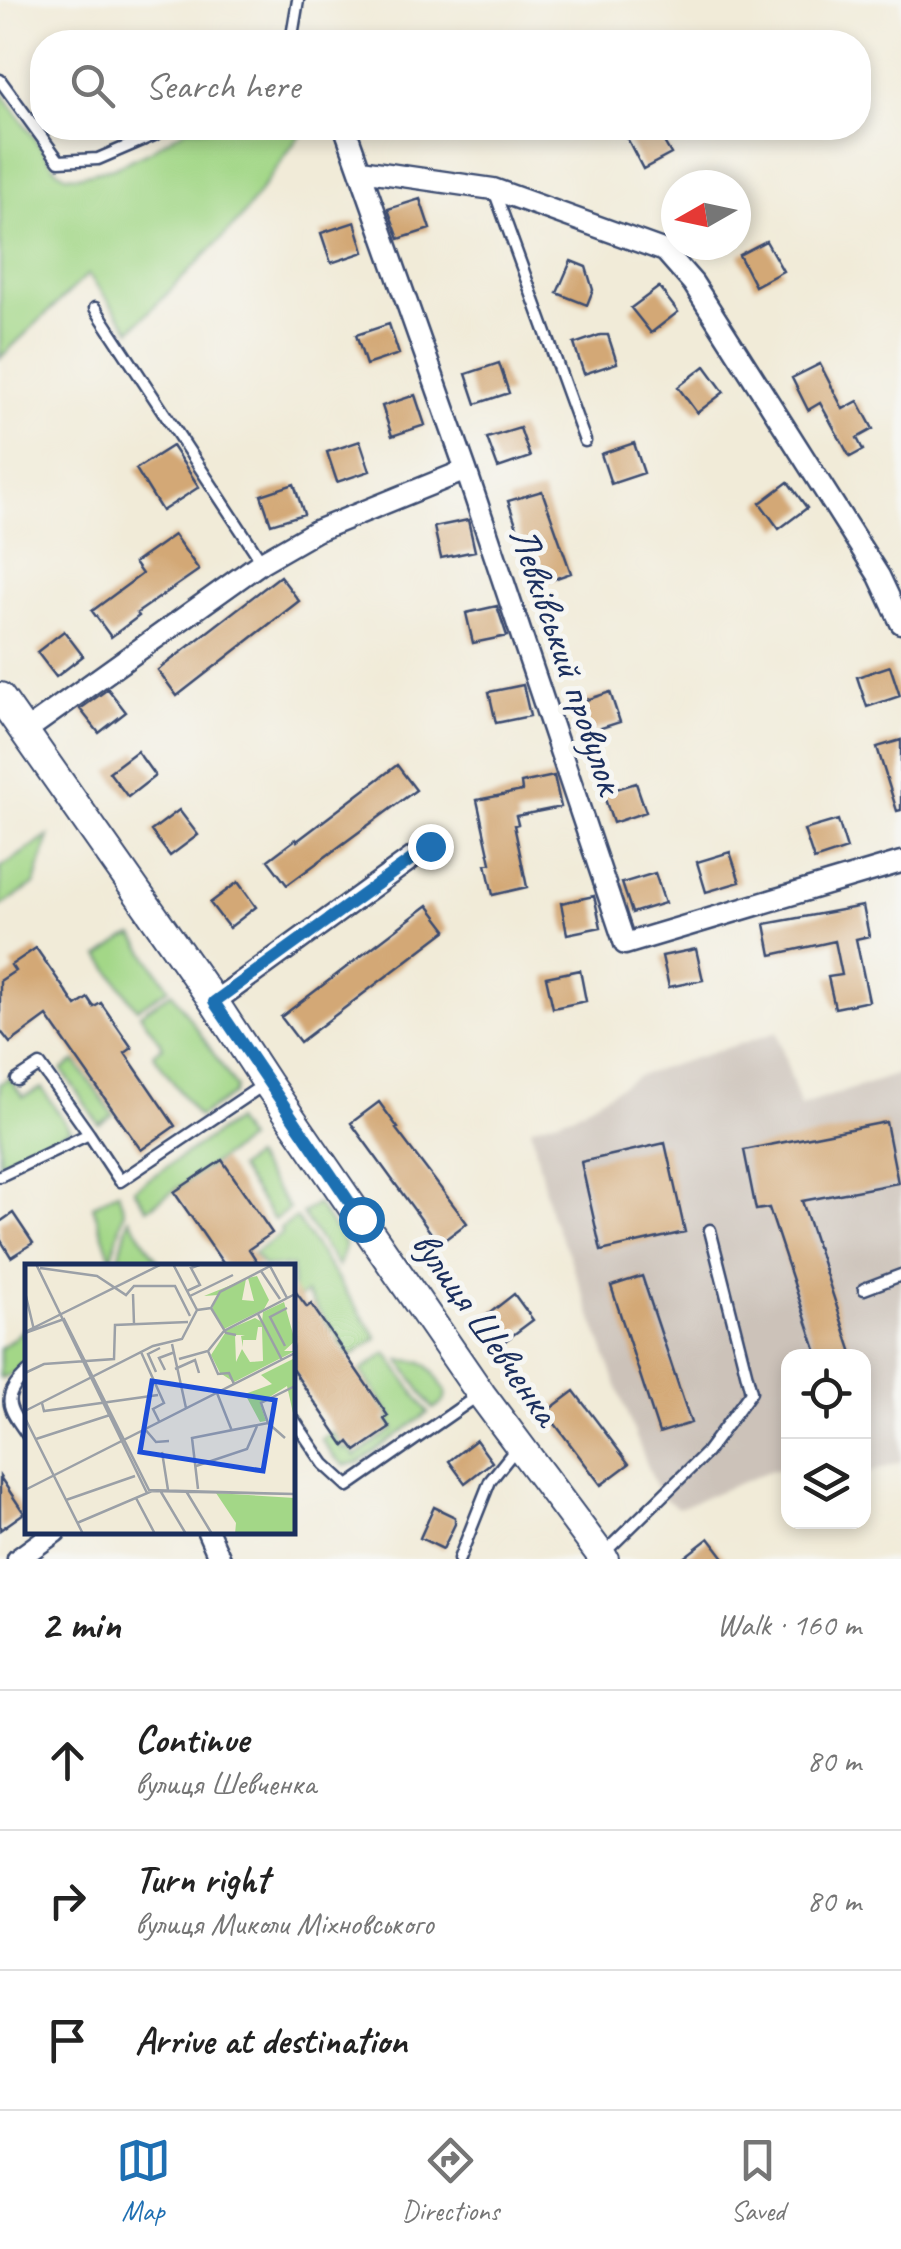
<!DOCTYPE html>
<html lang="en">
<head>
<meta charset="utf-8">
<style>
	body { margin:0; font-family:Caveat,sans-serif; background:#f6f6f6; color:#222 }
	.controls { position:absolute; right:30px; bottom:30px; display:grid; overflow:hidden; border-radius:20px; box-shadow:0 5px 15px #0003 }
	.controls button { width:90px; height:90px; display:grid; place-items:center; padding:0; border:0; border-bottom:2px solid #e0e0e0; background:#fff; color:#222; font:50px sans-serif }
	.compass { position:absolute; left:661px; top:170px; width:90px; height:90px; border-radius:50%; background:#fff; box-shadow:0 5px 15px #0003; rotate:261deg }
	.stop { position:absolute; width:30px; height:30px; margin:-22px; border:8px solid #1f6fb2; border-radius:50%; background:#fff }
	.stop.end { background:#1f6fb2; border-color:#fff; box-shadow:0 2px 10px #0008 }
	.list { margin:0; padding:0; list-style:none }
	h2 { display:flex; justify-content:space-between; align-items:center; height:130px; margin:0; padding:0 40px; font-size:42px }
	h2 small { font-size:32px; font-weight:400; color:#767676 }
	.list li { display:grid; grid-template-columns:65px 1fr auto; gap:30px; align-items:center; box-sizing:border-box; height:140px; padding:0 40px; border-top:2px solid #e0e0e0 }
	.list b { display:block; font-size:38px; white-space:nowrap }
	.list p { margin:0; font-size:32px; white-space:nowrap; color:#767676 }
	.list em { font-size:32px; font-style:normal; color:#767676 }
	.icon { flex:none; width:55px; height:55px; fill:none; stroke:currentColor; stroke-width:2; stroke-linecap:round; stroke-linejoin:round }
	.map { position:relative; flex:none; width:901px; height:1559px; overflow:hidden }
	.search { position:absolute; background:#fff; box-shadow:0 5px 15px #0003; left:30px; right:30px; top:30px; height:110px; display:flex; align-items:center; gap:25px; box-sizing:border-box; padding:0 35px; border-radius:40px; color:#767676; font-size:38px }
	.sheet { height:550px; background:#fff }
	nav { display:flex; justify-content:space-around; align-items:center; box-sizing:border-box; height:140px; border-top:2px solid #e0e0e0; background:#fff; font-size:28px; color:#767676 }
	nav a { display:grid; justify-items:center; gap:5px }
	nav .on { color:#1f6fb2 }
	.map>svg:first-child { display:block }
	.industrial { fill:#ccc2b9 }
	.green { fill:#a3d787; stroke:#5f8372; stroke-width:2.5 }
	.building { fill:#d3a876 }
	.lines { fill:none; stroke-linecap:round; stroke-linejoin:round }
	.service-casing { stroke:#3b4b70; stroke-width:15 }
	.minor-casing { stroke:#3b4b70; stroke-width:25 }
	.tertiary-casing { stroke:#3b4b70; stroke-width:32 }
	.service { stroke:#fff; stroke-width:10 }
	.minor { stroke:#fff; stroke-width:20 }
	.tertiary { stroke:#fff; stroke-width:28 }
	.route { stroke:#1f6fb2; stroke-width:12 }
	.labels { text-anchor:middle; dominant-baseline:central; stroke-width:10; stroke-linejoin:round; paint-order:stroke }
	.street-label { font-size:40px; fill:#1b2f5e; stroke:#f6f6f2 }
	.inset-road { fill:none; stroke:#9ba0a7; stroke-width:2.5 }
	.view { fill:#1d4ed8; fill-opacity:0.15; stroke:#1d4ed8; stroke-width:5 }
	.inset-edge { fill:none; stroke:#1b2f5e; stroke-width:5 }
</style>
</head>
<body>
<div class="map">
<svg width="901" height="1559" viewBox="0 0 901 1559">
	<rect width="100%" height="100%" fill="#f6f6f2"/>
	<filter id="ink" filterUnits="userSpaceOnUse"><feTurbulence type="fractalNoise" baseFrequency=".01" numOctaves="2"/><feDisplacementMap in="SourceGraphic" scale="20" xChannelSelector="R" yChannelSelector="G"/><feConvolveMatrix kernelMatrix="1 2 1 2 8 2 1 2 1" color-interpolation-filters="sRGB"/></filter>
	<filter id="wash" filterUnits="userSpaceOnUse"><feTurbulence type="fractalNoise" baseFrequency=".0048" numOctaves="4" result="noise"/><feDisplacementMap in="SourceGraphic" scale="40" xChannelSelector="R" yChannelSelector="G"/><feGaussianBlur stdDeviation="2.25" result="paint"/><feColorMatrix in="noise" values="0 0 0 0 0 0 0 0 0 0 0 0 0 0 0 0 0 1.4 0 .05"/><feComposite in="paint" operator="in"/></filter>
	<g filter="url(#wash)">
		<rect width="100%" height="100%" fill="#f1ebd8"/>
		<path class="industrial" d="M777,1032L800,1106L901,1073V1462L866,1474L864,1467V1356H788V1467L780,1471L772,1470L678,1508L659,1495L629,1419L567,1250L550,1214L531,1127L572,1115L638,1076Z"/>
		<path class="green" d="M0,90L57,170L66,175L77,176L113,168L148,152L187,128H308L297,139L239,221L131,330L88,274L0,358Z
			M49,836L35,884L0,907V868Z
			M134,936L169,988L137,1009L100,956L126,938Z
			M172,992L236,1087L234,1094L198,1117L153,1054L163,1046L140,1014Z
			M75,1061L113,1115L99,1124L62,1070Z
			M9,1078L23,1097L42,1088L70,1130L0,1163V1084Z
			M234,1121L247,1140L147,1209L134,1189Z
			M253,1157L289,1209L274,1220L238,1168Z
			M118,1191L124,1211L110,1266H101L111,1259L93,1206Z
			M317,1204L345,1245L338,1267L302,1214Z
			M129,1218L161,1266H117Z
			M296,1218L377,1338L351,1356L306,1293L293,1302L292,1266H263L254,1253L282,1234L280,1229Z
			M27,1327L25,1334L27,1338V1363L12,1374L0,1378V1349Z
			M387,1353L428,1413L358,1463L344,1465L333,1456L321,1439L332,1432L344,1450L349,1447L355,1456L394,1429L388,1420L392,1417L361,1371Z
			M400,1360C432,1361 428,1366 445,1390C448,1400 440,1404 433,1409Z"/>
		<g id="blocks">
			<path class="building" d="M647,128H656L671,154L643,169L627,138Z
				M420,199L430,229L399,239L388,209Z
				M355,222L364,252L331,263L321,233Z
				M766,241L783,271L755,286L739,255Z
				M571,261L586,267L593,290L587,305L557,293Z
				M659,287L678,312L651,333L631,308Z
				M389,324L399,354L366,365L356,335Z
				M600,335H608L617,363L584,374L574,344Z
				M499,363L509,393L476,404L466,374Z
				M820,364L843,409L858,401L873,429L857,438L863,450L850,457L820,403L808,410L792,378Z
				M705,366L724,392L697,413L678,387Z
				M415,395L425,425L392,436L382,406Z
				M520,428L530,457L498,468L487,438Z
				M360,441L370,471L337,482L327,452Z
				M634,443L644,473L611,484L601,454Z
				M172,446L199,487L162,511L136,469Z
				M788,482L807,508L779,529L760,503Z
				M294,484L304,514L271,524L261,495Z
				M542,491L571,573L537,585L508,501Z
				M468,520L475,551L441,558L434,527Z
				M174,535L199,570L137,613L139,616L111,637L92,611L142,574L134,563Z
				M280,576L299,601L177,696L158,670Z
				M497,606L507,636L473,643L466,613Z
				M64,631L83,656L56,677L37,652Z
				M890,666L900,696L867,707L857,677Z
				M523,685L530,716L496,723L489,692Z
				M108,689L126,712L99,733L80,709Z
				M610,692L620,722L586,733L577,703Z
				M901,740V810L897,811L877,747Z
				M137,751L155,776L128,797L109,772Z
				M397,765L416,790L287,885L268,860L296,839L297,841Z
				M554,776L561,807L516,816L518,824L514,825L527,887L493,895L486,864L491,863L477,800L522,791L521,783Z
				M636,783L646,812L613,823L603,793Z
				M179,810L198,835L170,856L151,831Z
				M838,820L847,849L814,860L804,830Z
				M730,852L740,882L706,892L697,862Z
				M655,873L665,903L632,913L622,883Z
				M238,882L256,907L229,928L210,903Z
				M594,896L601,927L567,934L561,903Z
				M428,905L447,930L300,1042L281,1017Z
				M863,906L869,936L856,939L869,1001L835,1008L828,977L842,975L835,941L771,955L765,924Z
				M36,948L76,1006L88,998L94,1007L101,1003L132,1048L125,1053L175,1126L141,1150L47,1016L10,1043L0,1030V981L15,971L11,965Z
				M696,949L703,980L669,987L662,956Z
				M580,970L586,1001L553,1008L546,977Z
				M379,1102L398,1128L396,1129L467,1223L439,1244L351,1123Z
				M886,1122L898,1183L802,1201L853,1356H818L769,1208L756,1210L744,1150Z
				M665,1143L685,1232L601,1251L581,1162Z
				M222,1160L272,1233L249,1249L260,1266H225L174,1192Z
				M13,1213L33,1243L11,1257L0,1239V1222Z
				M642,1276L691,1423L659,1433L611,1286Z
				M292,1287L307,1307L311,1304L388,1416L384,1419L390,1428L356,1451L349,1442L345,1446L292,1369Z
				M514,1294L533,1320L505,1341L486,1316Z
				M574,1391L629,1464L601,1485L546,1412Z
				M476,1440L492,1462L465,1483L449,1461Z
				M0,1477L24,1513L0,1530Z
				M434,1507L455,1517V1524L443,1549L420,1538Z
				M709,1538L725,1559H682Z"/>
		</g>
	</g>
	<g filter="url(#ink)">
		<use href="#blocks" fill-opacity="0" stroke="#3b4b70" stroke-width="2.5"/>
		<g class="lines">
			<g class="service-casing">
				<path id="service" d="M291,42L298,0
					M0,80L59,161L98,159L154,135L164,128
					M494,190L585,441
					M95,308L262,562
					M17,1080L40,1065L89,1134
					M0,1176L89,1134L120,1181L266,1083
					M864,1289L901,1275
					M28,1372C0,1398 7,1406 28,1436
					M292,1417L324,1464L348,1486L480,1394
					M602,1555L706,1453L751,1392L710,1230
					M459,1559L490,1481L518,1446"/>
			</g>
			<g class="minor-casing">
				<path id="minor" d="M345,128L466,470L625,944L901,862
					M361,170L493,189L665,251L693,283L879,576L901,623
					M24,732L262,562L316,531L466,470
					M214,1002L430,845
					M208,1532L220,1559
					M18,1559L55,1532"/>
			</g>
			<g class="tertiary-casing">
				<path id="tertiary" d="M0,697L214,1002L267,1083L481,1394L604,1559"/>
			</g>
			<use href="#service" class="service"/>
			<use href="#minor" class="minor"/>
			<use href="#tertiary" class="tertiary"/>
		</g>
	</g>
	<g class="lines" filter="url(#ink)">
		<path class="route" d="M361,1219L214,1002L430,846"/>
	</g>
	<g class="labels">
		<g class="street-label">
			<text transform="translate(567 660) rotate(71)">Левківський провулок</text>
			<text transform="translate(486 1328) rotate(55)">вулиця Шевченка</text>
		</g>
	</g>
	<g transform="translate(25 1264)">
		<rect width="270" height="270" fill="#f1ebd8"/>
		<path d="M232,12L244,36L239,45L199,65L187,45L193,31L179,32L221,15L217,36L229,37L223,14ZM259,38L270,77L259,87H270L209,118L195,109L186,91L202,66L230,54L237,58L238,48ZM233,63H237L238,97L225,98L217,85L211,98L210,71H220L216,72L218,83V76H231ZM270,94V158L262,122L235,139L241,157L235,158L220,130L247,120L236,111ZM191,229L270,234V270H210L211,259Z" fill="#a3d787" fill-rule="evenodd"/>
		<path class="inset-road" d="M11,0L122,229M148,0L172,46M245,2L262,34M15,4L72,12L101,31L109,22H150L165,52M236,7L255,35M162,27L175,21L166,4L177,0M0,28L9,66M108,30L109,60M165,32L208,11M186,44L201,69L211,71M172,46L186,44L195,28L249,0M233,50L257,96M0,68L137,0M0,69L39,55L124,226L270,230M147,80L161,144M260,82L245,53L262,44M183,87L193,110L204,109L209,120M116,88L139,139L128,145L134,157M154,95L183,87L199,67L270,30M150,105L170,96L174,109M140,106L134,94L150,88M131,108L123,90L135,84M0,109L19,100L89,95L90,61L163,58M192,129L207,167M17,139L19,147L133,131M0,147L128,82L157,75L172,46M0,154L58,270M119,164L131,178L144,177M260,174L243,159L236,139L270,122M11,175L85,151M137,188L143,226M171,202L222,185L232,162M173,225L167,174L243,159M0,226L270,89M161,227L187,270M136,228L161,270M111,234L130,270M41,236L110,212M52,259L127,227L270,230"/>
		<path class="view" d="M127,117L250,136L238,207L115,188Z"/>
		<rect width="270" height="270" class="inset-edge"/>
	</g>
</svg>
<div class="controls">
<button><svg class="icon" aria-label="locate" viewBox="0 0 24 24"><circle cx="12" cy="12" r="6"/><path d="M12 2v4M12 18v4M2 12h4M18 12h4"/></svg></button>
<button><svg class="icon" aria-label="layers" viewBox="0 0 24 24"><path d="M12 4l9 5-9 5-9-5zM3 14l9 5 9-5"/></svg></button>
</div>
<svg class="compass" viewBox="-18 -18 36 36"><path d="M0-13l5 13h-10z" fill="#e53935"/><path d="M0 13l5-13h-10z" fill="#767676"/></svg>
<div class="stop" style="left:361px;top:1219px"></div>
<div class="stop end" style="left:430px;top:846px"></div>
<div class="search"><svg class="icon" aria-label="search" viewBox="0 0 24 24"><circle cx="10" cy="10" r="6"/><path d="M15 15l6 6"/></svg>Search here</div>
</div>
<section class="sheet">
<h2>2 min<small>Walk · 160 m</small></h2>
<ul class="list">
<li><svg class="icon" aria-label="ahead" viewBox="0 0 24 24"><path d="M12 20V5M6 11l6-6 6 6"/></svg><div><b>Continue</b><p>вулиця Шевченка</p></div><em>80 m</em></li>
<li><svg class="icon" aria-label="right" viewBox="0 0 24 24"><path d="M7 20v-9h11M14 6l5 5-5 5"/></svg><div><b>Turn right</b><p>вулиця Миколи Міхновського</p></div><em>80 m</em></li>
<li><svg class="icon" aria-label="arrive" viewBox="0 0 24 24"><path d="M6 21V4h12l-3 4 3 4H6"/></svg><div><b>Arrive at destination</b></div></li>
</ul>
</section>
<nav>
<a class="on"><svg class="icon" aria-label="map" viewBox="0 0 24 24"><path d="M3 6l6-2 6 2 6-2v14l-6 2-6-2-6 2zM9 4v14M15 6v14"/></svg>Map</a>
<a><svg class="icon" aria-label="directions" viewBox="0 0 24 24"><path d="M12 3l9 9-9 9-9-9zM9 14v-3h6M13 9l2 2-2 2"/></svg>Directions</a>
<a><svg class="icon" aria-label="saved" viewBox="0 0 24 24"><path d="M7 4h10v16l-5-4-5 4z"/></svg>Saved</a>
</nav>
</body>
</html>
